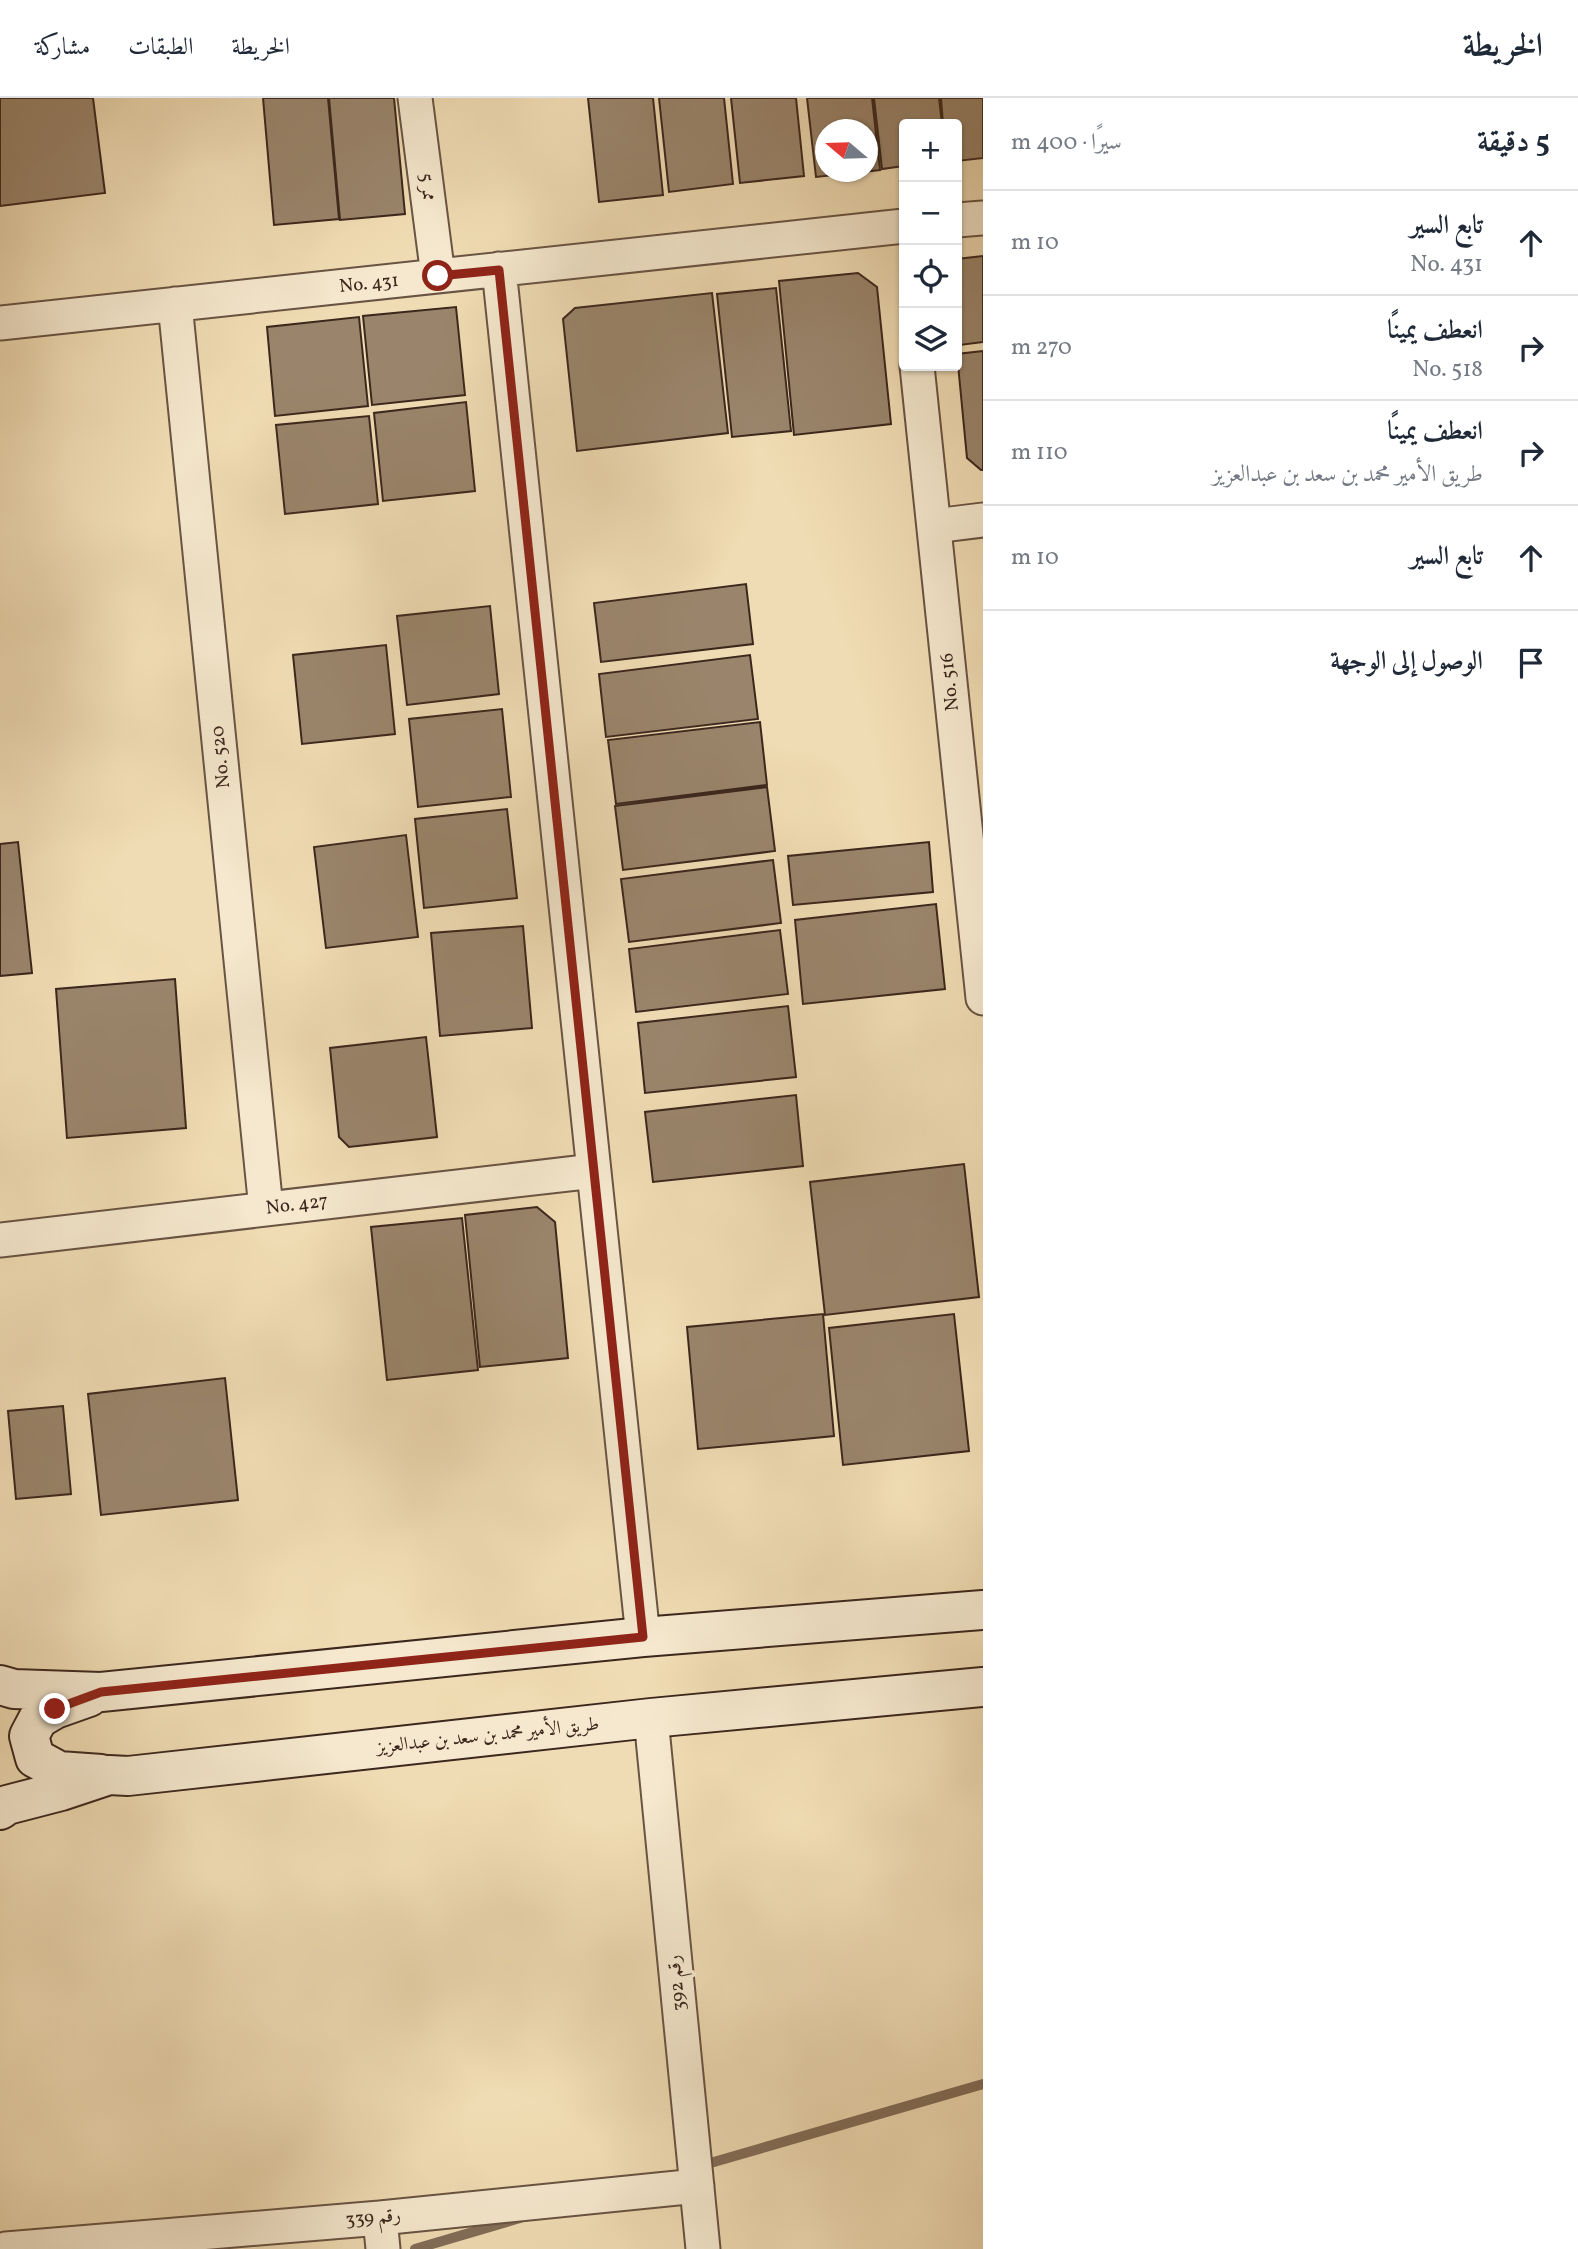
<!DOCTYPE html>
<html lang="ar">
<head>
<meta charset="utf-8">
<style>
	body { margin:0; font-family:Vollkorn,Amiri,serif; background:#f2f2f3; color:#1f2937; direction:rtl }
	.controls { position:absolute; right:21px; top:21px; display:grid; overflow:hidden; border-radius:7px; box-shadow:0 2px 5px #0004 }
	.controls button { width:63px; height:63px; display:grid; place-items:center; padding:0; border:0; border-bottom:2px solid #e0e1e3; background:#fff; color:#1f2937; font:35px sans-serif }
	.compass { position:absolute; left:815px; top:21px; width:63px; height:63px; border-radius:50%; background:#fff; box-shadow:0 2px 5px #0004; rotate:289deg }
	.stop { position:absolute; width:21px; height:21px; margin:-16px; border:5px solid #8f2418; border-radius:50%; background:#fff }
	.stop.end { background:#8f2418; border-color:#fff; box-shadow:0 2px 7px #0008 }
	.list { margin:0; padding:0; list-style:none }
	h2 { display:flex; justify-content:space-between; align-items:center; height:91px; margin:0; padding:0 28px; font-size:30px }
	h2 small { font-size:23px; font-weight:400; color:#747a83 }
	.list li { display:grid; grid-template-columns:46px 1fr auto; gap:21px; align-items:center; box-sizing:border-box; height:105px; padding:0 28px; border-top:2px solid #e0e1e3 }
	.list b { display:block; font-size:26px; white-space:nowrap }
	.list p { margin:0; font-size:23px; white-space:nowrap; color:#747a83 }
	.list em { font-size:23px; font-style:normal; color:#747a83 }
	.icon { flex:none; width:38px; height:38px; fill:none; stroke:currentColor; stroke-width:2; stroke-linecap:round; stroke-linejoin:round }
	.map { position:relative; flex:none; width:983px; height:2151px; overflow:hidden; direction:ltr }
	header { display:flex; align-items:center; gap:42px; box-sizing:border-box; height:98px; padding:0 35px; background:#fff; border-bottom:2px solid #e0e1e3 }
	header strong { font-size:33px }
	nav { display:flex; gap:38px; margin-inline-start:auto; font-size:24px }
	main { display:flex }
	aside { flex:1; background:#fff }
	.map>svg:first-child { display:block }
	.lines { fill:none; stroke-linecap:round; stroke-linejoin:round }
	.stream { stroke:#836e59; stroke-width:10 }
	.building { fill:#9a856c; stroke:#3c271d; stroke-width:2; fill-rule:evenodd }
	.minor-casing { stroke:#695443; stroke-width:37 }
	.secondary-casing { stroke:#3c271d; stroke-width:42 }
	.minor { stroke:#f5e8ce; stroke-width:33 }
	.secondary { stroke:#f5e8ce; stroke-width:38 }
	.route { stroke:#8f2418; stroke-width:9 }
	.labels { text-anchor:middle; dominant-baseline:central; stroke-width:7; stroke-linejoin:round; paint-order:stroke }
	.street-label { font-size:19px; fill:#3c271d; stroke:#f5e8ce }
</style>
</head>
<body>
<header>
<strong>الخريطة</strong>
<nav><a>الخريطة</a><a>الطبقات</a><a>مشاركة</a></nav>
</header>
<main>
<aside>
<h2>5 دقيقة<small>سيرًا · 400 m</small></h2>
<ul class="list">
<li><svg class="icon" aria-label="ahead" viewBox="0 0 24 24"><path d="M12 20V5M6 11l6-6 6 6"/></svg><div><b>تابع السير</b><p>No. 431</p></div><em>10 m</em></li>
<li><svg class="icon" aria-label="right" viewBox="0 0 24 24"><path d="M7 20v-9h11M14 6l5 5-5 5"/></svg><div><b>انعطف يمينًا</b><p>No. 518</p></div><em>270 m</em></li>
<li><svg class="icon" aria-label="right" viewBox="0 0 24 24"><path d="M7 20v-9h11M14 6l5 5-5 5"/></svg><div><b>انعطف يمينًا</b><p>طريق الأمير محمد بن سعد بن عبدالعزيز</p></div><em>110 m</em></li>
<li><svg class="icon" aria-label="ahead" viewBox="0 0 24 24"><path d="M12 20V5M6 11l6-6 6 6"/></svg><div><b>تابع السير</b></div><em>10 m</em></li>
<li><svg class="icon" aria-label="arrive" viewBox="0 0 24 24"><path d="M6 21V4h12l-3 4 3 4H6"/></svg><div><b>الوصول إلى الوجهة</b></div></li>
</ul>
</aside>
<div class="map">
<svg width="983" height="2151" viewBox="0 0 983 2151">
	<rect width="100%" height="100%" fill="#f0dcb4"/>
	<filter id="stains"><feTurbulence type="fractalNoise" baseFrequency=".00286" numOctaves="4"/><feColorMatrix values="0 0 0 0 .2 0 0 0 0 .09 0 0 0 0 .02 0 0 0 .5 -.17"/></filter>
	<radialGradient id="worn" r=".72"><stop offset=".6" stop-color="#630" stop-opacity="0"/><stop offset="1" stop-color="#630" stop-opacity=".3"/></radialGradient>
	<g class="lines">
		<path class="stream" d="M700,2068L983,1986
			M415,2151L520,2120"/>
	</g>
	<path class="building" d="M0,0H93L105,95L0,108Z
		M263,0H328L339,121L274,127Z
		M329,0H394L405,116L340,122Z
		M588,0H653L663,97L599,104Z
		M659,0H724L733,86L669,94Z
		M731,0H796L804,78L740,85Z
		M807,0H872L880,72L816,79ZM825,32H867V74H825Z
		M874,0H939L942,26H904V68L882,71Z
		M941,0H983V60L957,63V26H943Z
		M983,158V244L960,247L957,218V161Z
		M858,175L877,189L891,326L794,337L779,183Z
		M776,190L791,333L732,339L717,196Z
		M712,195L728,335L577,353L563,221L575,210Z
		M456,209L465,297L372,307L363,218Z
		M359,219L368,308L275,318L267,229Z
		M983,253V372H981L967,360L957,256Z
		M466,304L475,393L383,403L374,315Z
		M369,318L378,406L285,416L276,327Z
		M746,486L753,546L601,564L594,505Z
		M490,508L499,596L407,607L397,518Z
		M386,547L395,636L302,646L293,557Z
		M750,557L758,621L606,639L599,576Z
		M502,611L511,699L418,709L409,621Z
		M760,624L767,687L616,706L608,642Z
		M767,689L775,753L623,772L615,708Z
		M507,711L517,800L424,810L415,721Z
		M406,737L418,839L326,850L314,749Z
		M18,744L32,875L0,878V746Z
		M929,744L933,794L793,807L788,758Z
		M773,762L781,825L629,844L621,781Z
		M936,806L945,891L803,906L795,822Z
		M523,828L532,930L440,938L431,835Z
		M780,832L788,896L636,914L629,851Z
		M175,881L186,1030L67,1040L56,891Z
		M788,908L796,979L645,995L638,925Z
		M426,939L437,1039L349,1049L339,1039L330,950Z
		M796,997L803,1068L653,1084L645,1014Z
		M964,1066L979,1199L825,1217L810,1084Z
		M537,1109L555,1124L568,1260L480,1269L465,1117Z
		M462,1120L478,1272L387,1282L371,1129Z
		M823,1216L834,1338L698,1351L687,1229Z
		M954,1216L969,1353L843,1367L829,1230Z
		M225,1280L238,1402L101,1417L88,1296Z
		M63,1308L71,1396L16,1401L8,1313Z"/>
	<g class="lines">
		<g class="minor-casing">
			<path id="minor" d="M415,0L438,178
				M957,122L983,120
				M499,171L643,1539
				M175,206L266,1111
				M0,225L904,128
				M917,268L983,900
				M934,428L983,422
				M0,1142L594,1073
				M651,1620L703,2151
				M380,2120L383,2151
				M6,2151L380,2120L697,2088"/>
		</g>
		<g class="secondary-casing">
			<path id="secondary" d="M0,1587L14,1591L101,1594L643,1539L983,1512
				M89,1599L55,1611L38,1621L29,1638L35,1660L59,1673L101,1676
				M0,1712L7,1707L61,1693L109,1677L128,1678L651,1620L983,1589"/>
		</g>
		<use href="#minor" class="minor"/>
		<use href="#secondary" class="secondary"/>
	</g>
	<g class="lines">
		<path class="route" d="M55,1611L101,1594L643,1539L499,172L438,178"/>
	</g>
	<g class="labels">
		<g class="street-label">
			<text transform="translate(427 89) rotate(83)">ممر 5</text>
			<text transform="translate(369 186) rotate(-6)">No. 431</text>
			<text transform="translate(950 584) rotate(-96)">No. 516</text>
			<text transform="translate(221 659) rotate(-96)">No. 520</text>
			<text transform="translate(297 1107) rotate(-7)">No. 427</text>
			<text transform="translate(488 1638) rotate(-6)">طريق الأمير محمد بن سعد بن عبدالعزيز</text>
			<text transform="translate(677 1885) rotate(-96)">رقم 392</text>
			<text transform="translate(373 2120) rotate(-5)">رقم 339</text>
		</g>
	</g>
	<rect width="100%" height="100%" filter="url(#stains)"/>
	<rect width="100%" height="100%" fill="url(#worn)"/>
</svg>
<div class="controls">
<button>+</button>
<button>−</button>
<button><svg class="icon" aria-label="locate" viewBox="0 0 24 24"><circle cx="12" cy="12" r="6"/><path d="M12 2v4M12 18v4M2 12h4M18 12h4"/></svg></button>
<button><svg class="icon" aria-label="layers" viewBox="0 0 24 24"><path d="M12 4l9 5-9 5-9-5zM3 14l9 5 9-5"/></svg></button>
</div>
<svg class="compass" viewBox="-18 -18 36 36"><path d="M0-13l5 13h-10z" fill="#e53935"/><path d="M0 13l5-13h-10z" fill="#747a83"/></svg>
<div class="stop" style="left:438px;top:178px"></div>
<div class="stop end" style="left:55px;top:1611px"></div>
</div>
</main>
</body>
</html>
